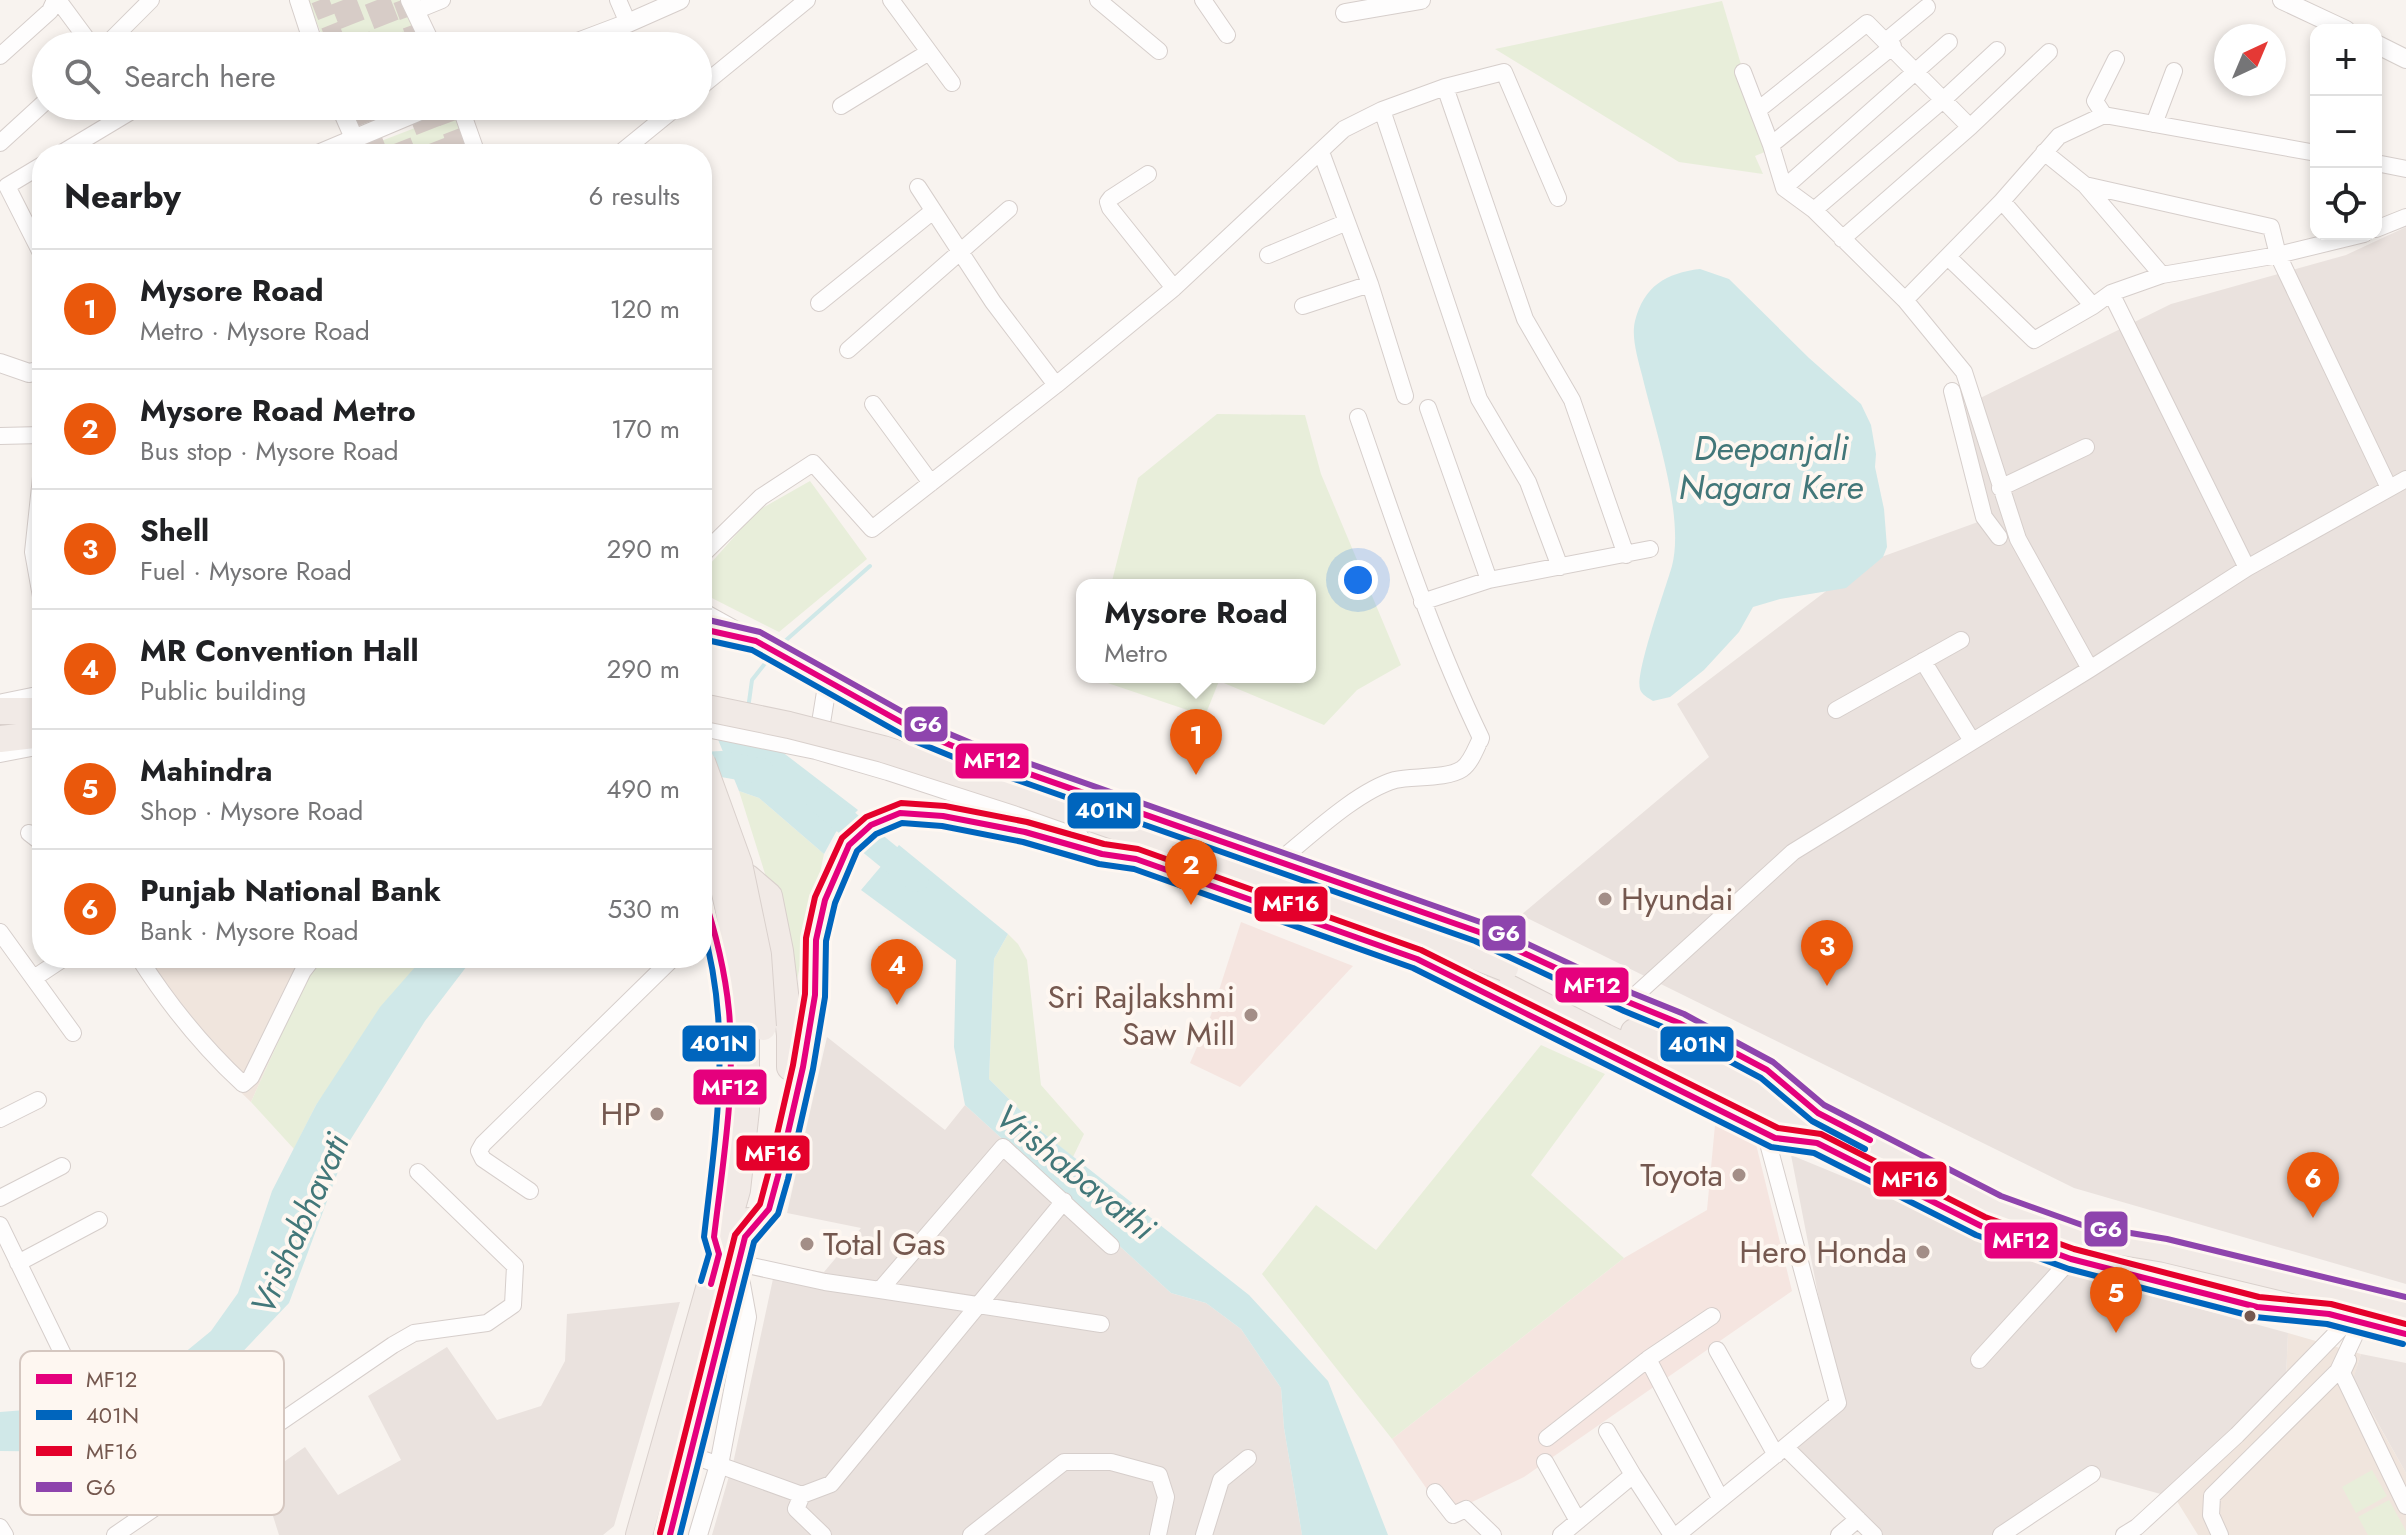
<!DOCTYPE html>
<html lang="en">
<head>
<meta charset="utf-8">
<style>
	body { margin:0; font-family:Jost,sans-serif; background:#f2f2f2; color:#202124 }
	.controls { position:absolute; right:24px; top:24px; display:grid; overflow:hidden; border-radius:16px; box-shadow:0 4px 12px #0003 }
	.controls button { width:72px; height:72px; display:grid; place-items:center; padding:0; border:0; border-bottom:2px solid #e0e0e0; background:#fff; color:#202124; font:40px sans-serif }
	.compass { position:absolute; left:2214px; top:24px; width:72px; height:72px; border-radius:50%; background:#fff; box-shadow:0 4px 12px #0003; rotate:44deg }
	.you { position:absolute; left:1358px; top:580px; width:28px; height:28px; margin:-20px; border:6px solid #fff; border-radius:50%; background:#1a73e8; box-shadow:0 0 0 12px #1a73e833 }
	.badge { display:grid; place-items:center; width:52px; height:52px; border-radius:50%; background:#ea580c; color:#fff; font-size:26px; font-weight:700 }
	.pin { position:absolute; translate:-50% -66px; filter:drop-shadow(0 2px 4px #0008) }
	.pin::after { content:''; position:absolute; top:42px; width:28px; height:24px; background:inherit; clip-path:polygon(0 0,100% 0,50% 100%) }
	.popup { position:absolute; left:1076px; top:579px; width:240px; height:104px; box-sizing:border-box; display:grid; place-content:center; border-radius:16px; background:#fff; filter:drop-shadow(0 2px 6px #0005); font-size:26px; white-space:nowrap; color:#757577 }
	.popup b { font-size:30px; color:#202124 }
	.popup::after { content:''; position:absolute; left:50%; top:100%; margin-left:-16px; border:16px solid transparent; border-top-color:#fff }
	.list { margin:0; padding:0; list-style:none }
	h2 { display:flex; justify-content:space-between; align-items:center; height:104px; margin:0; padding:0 32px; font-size:34px }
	h2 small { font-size:26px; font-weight:400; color:#757577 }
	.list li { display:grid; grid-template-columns:52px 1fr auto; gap:24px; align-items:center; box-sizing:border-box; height:120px; padding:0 32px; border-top:2px solid #e0e0e0 }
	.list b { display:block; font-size:30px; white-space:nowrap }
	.list p { margin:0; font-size:26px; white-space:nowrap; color:#757577 }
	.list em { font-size:26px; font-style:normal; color:#757577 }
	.icon { flex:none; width:44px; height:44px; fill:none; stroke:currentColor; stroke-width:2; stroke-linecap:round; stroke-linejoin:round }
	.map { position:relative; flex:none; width:2406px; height:1535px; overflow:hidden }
	.search { position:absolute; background:#fff; box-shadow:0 4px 12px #0003; left:32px; top:32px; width:680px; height:88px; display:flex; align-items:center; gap:20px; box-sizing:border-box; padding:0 28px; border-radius:44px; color:#757577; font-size:30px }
	.panel { position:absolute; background:#fff; box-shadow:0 4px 12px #0003; left:32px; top:144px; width:680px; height:824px; border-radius:32px }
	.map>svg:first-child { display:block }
	.residential { fill:#f0e5dd }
	.commercial { fill:#f5e5e0 }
	.industrial { fill:#eae2de }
	.green { fill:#e8eeda }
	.water { fill:#d0e8e8 }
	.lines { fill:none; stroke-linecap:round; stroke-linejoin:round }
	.stream { stroke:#d0e8e8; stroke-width:4 }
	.river { stroke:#d0e8e8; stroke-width:26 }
	.tertiary-tunnel { stroke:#d7ccc7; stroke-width:18; stroke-dasharray:18 9; stroke-linecap:butt }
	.trunk-tunnel { stroke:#d7ccc7; stroke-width:26; stroke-dasharray:26 13; stroke-linecap:butt }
	.minor-casing { stroke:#d6cecb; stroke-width:18 }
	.tertiary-casing { stroke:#d6cecb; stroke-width:20 }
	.trunk-casing { stroke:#d9d0cc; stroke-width:28 }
	.minor { stroke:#fefdfd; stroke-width:16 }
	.tertiary { stroke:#fefdfd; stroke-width:18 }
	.trunk { stroke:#f1eae6; stroke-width:26 }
	.trunk-bridge-casing { stroke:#d9d0cc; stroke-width:28; stroke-linecap:butt }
	.trunk-bridge { stroke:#f1eae6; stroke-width:26 }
	.bus-1-casing { stroke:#fef7f1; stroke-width:12 }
	.bus-2-casing { stroke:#fef7f1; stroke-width:12 }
	.bus-3-casing { stroke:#fef7f1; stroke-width:12 }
	.bus-4-casing { stroke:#fef7f1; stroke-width:12 }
	.bus-1 { stroke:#e5007d; stroke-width:6 }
	.bus-2 { stroke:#0065bd; stroke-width:6 }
	.bus-3 { stroke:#e4002b; stroke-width:6 }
	.bus-4 { stroke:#8e44ad; stroke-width:6 }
	.poi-dot { fill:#a38e87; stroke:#fef7f1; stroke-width:3 }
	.bus-dot { fill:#75584f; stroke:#fef7f1; stroke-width:3 }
	.labels { text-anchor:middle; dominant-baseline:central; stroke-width:8; stroke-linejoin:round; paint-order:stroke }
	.poi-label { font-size:32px; fill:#75584f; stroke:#fef7f1; text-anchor:end }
	.water-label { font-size:34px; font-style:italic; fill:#427779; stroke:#fef7f1 }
	.key { fill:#fef7f1; stroke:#d5c7c0; stroke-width:2 }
	.key-label { font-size:22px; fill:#75584f }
	.line-badge { stroke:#fef7f1; stroke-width:3 }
	.badge-label { font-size:22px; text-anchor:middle; font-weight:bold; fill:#fff }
</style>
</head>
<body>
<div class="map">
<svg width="2406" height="1535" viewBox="0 0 2406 1535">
	<rect width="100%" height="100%" fill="#f8f3ef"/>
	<path class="residential" d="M134,958H320L312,967L251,1102L206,1059Z
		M2288,1333L2361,1354L2353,1380L2406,1473V1535H2198L2175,1498L2286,1378Z"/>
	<path class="commercial" d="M1241,922L1353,966L1240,1087L1190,1063L1211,1015Z
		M1715,1125L1755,1140L1792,1291L1524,1477L1445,1515L1392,1439L1624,1258L1707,1210Z"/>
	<path class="industrial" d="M2406,227V1284L2074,1188L1521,915L1709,757L1677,704L1862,564L1978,522L1960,408L2171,304L2346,255Z
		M827,1037L945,1130L965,1105L1171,1293L1206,1303L1241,1329L1281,1388L1284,1428L1302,1535H712L734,1459L776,1265L824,1272L861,1228L787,1213Z
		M1791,1155L2094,1280L2288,1333L2286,1378L2175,1498L2092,1475L1999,1535H1879L1790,1448L1838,1397Z
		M680,1302L614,1526L603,1535H279L261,1478L305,1447L338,1495L401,1460L368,1396L447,1347L497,1420L541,1406L565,1361L567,1314Z
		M2361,1354L2406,1363V1473L2353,1379Z"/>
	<path class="green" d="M308,0H405L423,46H326Z
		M1722,1L1767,151L1755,156L1763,174L1679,162L1495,49Z
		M454,113L471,154H371L368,146Z
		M1217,414L1305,415L1321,474L1401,665L1357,690L1324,725L1219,681L1205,716L1090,677H1310V585H1111L1138,478Z
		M810,481L867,559L779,632L702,593V573L757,511Z
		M739,791L759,798L824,854L795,989L778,915Z
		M1008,934L1018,944L1027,960L1041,1085L1084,1134L1073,1157L1042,1132L989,1079L994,959Z
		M320,958H424L316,1105L294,1149L251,1102L312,967Z
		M1541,1045L1605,1074L1531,1175L1624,1258L1392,1439L1262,1274L1316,1205L1376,1250Z
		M2372,1470L2387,1496L2356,1513L2342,1487Z
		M2389,1500L2406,1531V1535H2368L2358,1517Z"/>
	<path class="water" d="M1700,269L1729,279L1809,358L1861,404L1871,425L1876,454L1875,467L1884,509L1887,547L1883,557L1846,588L1780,599L1753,607L1739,632L1704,670L1670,697L1653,701C1648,698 1641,694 1640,689C1635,673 1666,587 1672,566C1685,516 1654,426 1642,375C1638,360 1631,337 1635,321C1644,286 1666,273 1700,269Z
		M717,737L781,751L858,810L836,832L824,854L759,798L739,791Z
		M899,845L1008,934L994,959L989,1079L1042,1132L1249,1295L1328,1381L1388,1535H1302L1284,1428L1281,1388L1241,1329L1206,1303L1171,1293L965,1105L954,1047L956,960L861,890Z
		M423,958H473L425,1021L349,1142L289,1303L212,1384L92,1452L0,1451V1412L101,1404L144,1386L211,1331L238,1293L272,1191L316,1105L380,1007Z"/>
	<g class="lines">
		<path class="stream" d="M776,649L870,566
			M748,709L752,680L771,656"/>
		<path class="river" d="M702,765L722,764L761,771
			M819,800L916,879"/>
		<path class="tertiary-tunnel" d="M320,0L338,46
			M402,0L419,46
			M360,106L379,154
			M442,106L460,154"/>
		<path class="trunk-tunnel" d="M343,0L361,46
			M377,0L395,46
			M384,106L403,154
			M419,106L438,154"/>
		<g class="minor-casing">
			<path id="minor" d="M58,0L92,46
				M618,0L628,23
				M891,0L952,83
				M1098,0L1159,51
				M1203,0L1227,35
				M415,11L442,0
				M1886,41L1927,7
				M105,46L151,0
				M293,46L311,39
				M0,56L50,11L55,0
				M1743,72L1771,145L1784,188L1814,210L1905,300L1964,372L2018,539L2090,669
				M1445,87L1525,319L1572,400L1626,555
				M698,89L807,0
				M460,106L477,154
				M841,106L929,52
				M1382,110L1479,399L1528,482L1560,567
				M1758,110L1867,23L1970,127
				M2104,115L2095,101L2116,59
				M2154,124L2174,71
				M0,143L46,101
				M1771,145L1893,46
				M1321,152L1370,284L1405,396
				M2044,152L2085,185L2162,275
				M60,154L130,112L145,106
				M619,154L678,106
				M2376,163L2406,169
				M42,165L7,186L42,255
				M1148,174L1111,198L1108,202L1110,208L1174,288
				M2085,185L2271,227L2278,255L2389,488
				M918,187L993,302L1056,385
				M1784,188L1949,42
				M2002,201L2093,306
				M1814,210L1943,100L1997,50
				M2376,229L2406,217
				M1842,239L1970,127L2049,52
				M1268,255L1347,222
				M1948,257L2034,340L2093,306L2111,293L2162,275L2278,255L2364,234
				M2111,293L2247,568
				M1905,300L2002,201L2059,136L2104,115L2316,153
				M819,303L933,211
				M1303,306L1370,284
				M848,350L1009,209
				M1952,391L1984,517L1999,537
				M873,404L931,483
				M1428,408L1489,580
				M1358,417C1396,526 1431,634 1481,738L1480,741
				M0,436L42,435
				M42,468L33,552L42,602
				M2000,488L2086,447
				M702,555L761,497L813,463L872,529L1056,385L1174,288L1344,129L1382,110L1445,87L1504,72L1558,198
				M1422,602L1489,580L1650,549
				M1923,661L1972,741
				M1836,710L1961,640
				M29,833L42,843
				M1279,861C1310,836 1357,791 1395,780C1412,776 1447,779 1462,769C1471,763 1476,748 1481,738
				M0,932L73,1033
				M139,958C169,1005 202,1046 243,1084L251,1077L303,971L313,958
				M34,978L64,958
				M1628,1002L1793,852L2090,669L2247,568L2406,479
				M0,1119L38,1100
				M1765,1132L1838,1403L1785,1447
				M530,1191L483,1159L479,1151L483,1144L673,958
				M0,1198L62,1166
				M0,1225L74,1377
				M18,1263L99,1220
				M738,1263L825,1282L880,1290L1003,1147L1111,1246
				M880,1290L1101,1324
				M1712,1316L1648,1359L1720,1498
				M1717,1350L1776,1455
				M1979,1360L2071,1259
				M2348,1360L2342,1373L2406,1506
				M1547,1438L1648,1359
				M691,1455L802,1495L831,1484L1064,1201
				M1545,1462L1578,1521
				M1633,1475L1672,1535
				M1435,1492L1453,1515L1466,1509L1493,1535
				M802,1495L796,1509L823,1535
				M0,1527L5,1535
				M115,1535L393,1345L414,1333L487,1323L513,1305L515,1266L418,1172
				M971,1535L1064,1462H1111L1159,1475L1166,1497L1158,1535
				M1204,1535L1221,1480L1248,1458
				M1561,1535L1633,1475L1607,1431
				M1677,1535L1785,1447L1874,1535
				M1839,1535L1858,1519
				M2001,1535L2092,1474
				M2124,1535L2137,1527L2237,1435L2349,1320
				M2220,1535L2211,1515L2212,1496L2338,1371L2361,1322"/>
		</g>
		<g class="tertiary-casing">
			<path id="tertiary" d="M299,0L314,46
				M410,0L432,46
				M2282,0L2346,30
				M1345,13L1421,0
				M2376,44L2406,59
				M567,46L628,23L680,0
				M340,106L354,138
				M318,154L432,106
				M0,363L29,373L42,370
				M702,612L917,731L967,752L1479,932L1628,1002L1679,1023L1767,1070L1800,1098
				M702,629L734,636
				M3,703L42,695
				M702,727L816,750L888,771L1041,821L1079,836
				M818,741L828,680
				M0,753L31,747
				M1125,855L1417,959L1775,1138L1807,1142
				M702,891L721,953L729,1012L732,1055L715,1240
				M698,1535L719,1465L747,1317L739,1273"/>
		</g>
		<g class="trunk-casing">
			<path id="trunk" d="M0,711H42
				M0,739L42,734
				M727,867L748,878L769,896L780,951L790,1035V1067
				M1499,983L1605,1037L1778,1120L1863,1167L1981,1226L2071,1259L2257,1307L2329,1314L2406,1334
				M1634,1032L1818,1113L1997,1205L2079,1235L2165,1249L2406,1307
				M745,1237L769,1209L778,1176L803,1067L815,995L816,940L825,900L849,845L871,825L900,813L943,816L1025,832L1102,854L1136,859
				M639,1535L737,1190L746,1110V1027
				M670,1535L748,1221"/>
		</g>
		<use href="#minor" class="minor"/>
		<use href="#tertiary" class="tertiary"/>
		<use href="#trunk" class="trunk"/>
		<g class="trunk-bridge-casing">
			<path id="trunk-bridge" d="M702,707L789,725L883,749L1023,794L1393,924L1505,968
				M702,762L739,864L758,955L763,1027
				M702,812C726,879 738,950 745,1020"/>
		</g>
		<use href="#trunk-bridge" class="trunk-bridge"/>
		<g class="bus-1-casing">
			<path id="bus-1" d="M702,629L756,641L917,731L967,752L1479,932L1628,1002L1679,1023L1767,1070L1818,1113L1870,1140
				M702,891C715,930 725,970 729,1011C736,1086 723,1162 714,1237L719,1254L711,1284
				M670,1535L745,1237L769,1209L778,1176L803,1067L815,995L816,940L825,900L849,845L871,825L900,813L943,816L1025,832L1102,854L1136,859L1417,959L1775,1138L1817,1143L1981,1226L2071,1259L2257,1307L2329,1314L2406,1334"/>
		</g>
		<g class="bus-2-casing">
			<path id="bus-2" d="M702,639L752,650L912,740L963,761L1475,941L1624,1011L1675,1032L1761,1078L1812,1121L1865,1149
				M701,1281L709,1254L704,1237C716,1129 733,1031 702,925
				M680,1535L754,1242L778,1214L788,1179L813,1069L825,997L826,941L835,903L857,851L876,834L902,823L942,826L1023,842L1099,864L1134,869L1413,968L1771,1147L1814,1153L1976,1235L2069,1269L2255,1317L2327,1324L2403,1344"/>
		</g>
		<g class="bus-3-casing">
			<path id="bus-3" d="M660,1533L735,1235L760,1204L768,1174L793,1065L805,994L806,938L815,897L842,838L866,817L901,803L945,806L1027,822L1104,844L1138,849L1421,950L1778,1128L1821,1134L1985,1217L2074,1249L2259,1297L2331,1304L2406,1324"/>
		</g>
		<g class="bus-4-casing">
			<path id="bus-4" d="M704,619L760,632L921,722L971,743L1483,923L1632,993L1684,1014L1773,1062L1824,1105L2001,1196L2082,1225L2167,1239L2406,1297"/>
		</g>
		<use href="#bus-1" class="bus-1"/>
		<use href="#bus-2" class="bus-2"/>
		<use href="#bus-3" class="bus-3"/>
		<use href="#bus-4" class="bus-4"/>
	</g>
	<g class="poi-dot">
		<circle cx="1605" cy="899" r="8"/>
		<circle cx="1251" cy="1015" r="8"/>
		<circle cx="657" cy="1114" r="8"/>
		<circle cx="1739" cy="1175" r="8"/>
		<circle cx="807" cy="1244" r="8"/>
		<circle cx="1923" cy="1252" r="8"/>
	</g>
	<circle class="bus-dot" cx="2250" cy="1316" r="7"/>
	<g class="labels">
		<g class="poi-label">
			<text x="1621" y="899" text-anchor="start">Hyundai</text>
			<text x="1235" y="997">Sri Rajlakshmi<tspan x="1235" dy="37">Saw Mill</tspan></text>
			<text x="641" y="1114">HP</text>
			<text x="1723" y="1175">Toyota</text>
			<text x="823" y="1244" text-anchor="start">Total Gas</text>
			<text x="1907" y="1252">Hero Honda</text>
		</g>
		<g class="water-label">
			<text x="1771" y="448">Deepanjali<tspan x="1771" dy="39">Nagara Kere</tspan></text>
			<text transform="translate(1075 1172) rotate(39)">Vrishabavathi</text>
			<text transform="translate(300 1224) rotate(-66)">Vrishabhavati</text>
		</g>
	</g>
	<rect x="20" y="1351" width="264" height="164" rx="12" class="key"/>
	<rect x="36" y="1374" width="36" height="10" fill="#e5007d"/>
	<rect x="36" y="1410" width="36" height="10" fill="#0065bd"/>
	<rect x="36" y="1446" width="36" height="10" fill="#e4002b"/>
	<rect x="36" y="1482" width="36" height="10" fill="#8e44ad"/>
	<g class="key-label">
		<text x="86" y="1387">MF12</text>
		<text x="86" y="1423">401N</text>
		<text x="86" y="1459">MF16</text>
		<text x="86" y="1495">G6</text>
	</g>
	<g class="line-badge">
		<rect x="903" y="705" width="46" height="38" rx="8" fill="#8e44ad"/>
		<rect x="954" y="742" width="76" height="38" rx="8" fill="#e5007d"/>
		<rect x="1066" y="791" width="76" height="39" rx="8" fill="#0065bd"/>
		<rect x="1253" y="885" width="76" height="38" rx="8" fill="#e4002b"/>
		<rect x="1481" y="914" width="46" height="38" rx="8" fill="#8e44ad"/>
		<rect x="1554" y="966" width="76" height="38" rx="8" fill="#e5007d"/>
		<rect x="681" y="1024" width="76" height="39" rx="8" fill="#0065bd"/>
		<rect x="1659" y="1025" width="76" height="38" rx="8" fill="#0065bd"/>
		<rect x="692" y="1068" width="76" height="38" rx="8" fill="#e5007d"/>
		<rect x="735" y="1134" width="76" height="38" rx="8" fill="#e4002b"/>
		<rect x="1872" y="1160" width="76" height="38" rx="8" fill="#e4002b"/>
		<rect x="2083" y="1210" width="46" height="38" rx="8" fill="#8e44ad"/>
		<rect x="1983" y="1221" width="76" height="39" rx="8" fill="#e5007d"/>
	</g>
	<g class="badge-label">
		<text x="926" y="732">G6</text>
		<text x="992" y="768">MF12</text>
		<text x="1104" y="818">401N</text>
		<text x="1291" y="911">MF16</text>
		<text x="1504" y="941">G6</text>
		<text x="1592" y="993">MF12</text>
		<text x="719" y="1051">401N</text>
		<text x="1697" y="1052">401N</text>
		<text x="730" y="1095">MF12</text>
		<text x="773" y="1161">MF16</text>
		<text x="1910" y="1187">MF16</text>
		<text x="2106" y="1237">G6</text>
		<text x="2021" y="1248">MF12</text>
	</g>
</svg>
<div class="controls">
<button>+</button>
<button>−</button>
<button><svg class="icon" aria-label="locate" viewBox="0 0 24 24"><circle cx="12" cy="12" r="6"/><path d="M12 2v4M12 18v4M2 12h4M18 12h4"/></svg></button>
</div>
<svg class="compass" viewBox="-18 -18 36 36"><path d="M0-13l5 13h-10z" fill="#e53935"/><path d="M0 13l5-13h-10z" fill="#757577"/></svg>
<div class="you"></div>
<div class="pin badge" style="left:1196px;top:775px">1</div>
<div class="popup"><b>Mysore Road</b>Metro</div>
<div class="pin badge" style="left:1191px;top:905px">2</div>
<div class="pin badge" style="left:1827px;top:986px">3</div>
<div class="pin badge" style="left:897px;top:1005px">4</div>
<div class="pin badge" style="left:2116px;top:1333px">5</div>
<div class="pin badge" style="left:2313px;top:1218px">6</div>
<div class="search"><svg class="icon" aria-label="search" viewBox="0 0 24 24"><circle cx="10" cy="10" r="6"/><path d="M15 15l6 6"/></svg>Search here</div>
<section class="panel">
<h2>Nearby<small>6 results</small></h2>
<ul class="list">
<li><span class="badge">1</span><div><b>Mysore Road</b><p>Metro · Mysore Road</p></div><em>120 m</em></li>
<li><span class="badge">2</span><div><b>Mysore Road Metro</b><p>Bus stop · Mysore Road</p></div><em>170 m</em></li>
<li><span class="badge">3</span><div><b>Shell</b><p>Fuel · Mysore Road</p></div><em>290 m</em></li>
<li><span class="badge">4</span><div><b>MR Convention Hall</b><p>Public building</p></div><em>290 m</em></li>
<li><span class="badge">5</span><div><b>Mahindra</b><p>Shop · Mysore Road</p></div><em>490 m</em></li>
<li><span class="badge">6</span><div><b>Punjab National Bank</b><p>Bank · Mysore Road</p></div><em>530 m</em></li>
</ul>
</section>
</div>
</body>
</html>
